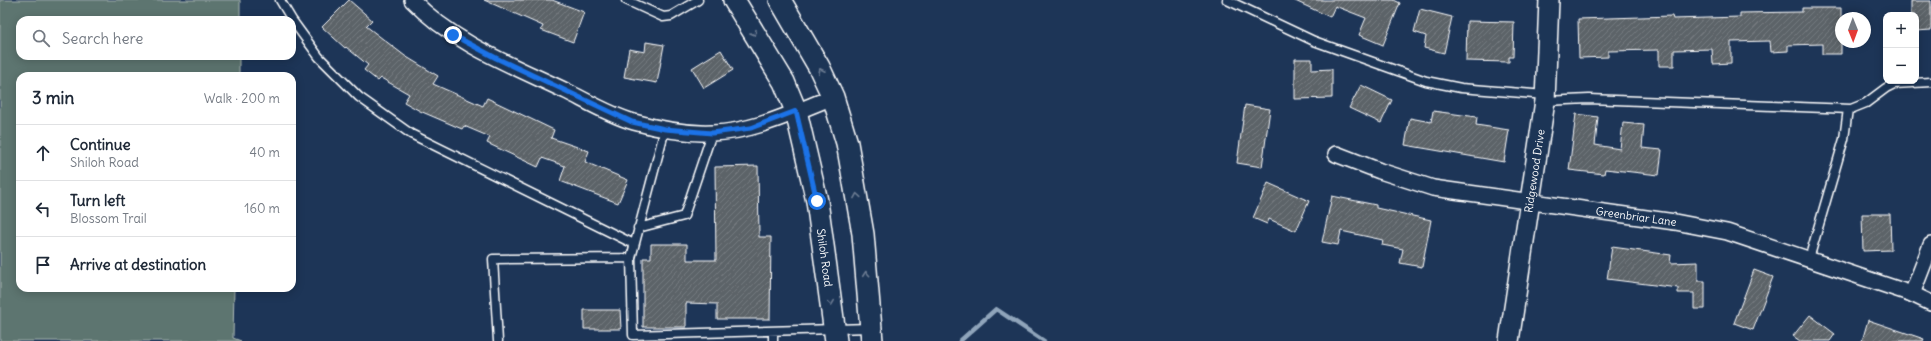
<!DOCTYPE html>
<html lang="en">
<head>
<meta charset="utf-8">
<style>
	body { margin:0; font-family:Delius,sans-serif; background:#f6f6f7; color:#1f2937 }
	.controls { position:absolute; right:12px; top:12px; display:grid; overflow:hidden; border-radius:8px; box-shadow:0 2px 10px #0003 }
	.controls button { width:36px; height:36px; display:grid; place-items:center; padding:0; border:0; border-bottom:1px solid #e0e1e3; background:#fff; color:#1f2937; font:20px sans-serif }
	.compass { position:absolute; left:1835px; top:12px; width:36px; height:36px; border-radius:50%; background:#fff; box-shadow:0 2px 10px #0003; rotate:179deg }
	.stop { position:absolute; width:12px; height:12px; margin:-9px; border:3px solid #1a73e8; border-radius:50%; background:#fff }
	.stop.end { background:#1a73e8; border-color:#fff; box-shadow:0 1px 4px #0008 }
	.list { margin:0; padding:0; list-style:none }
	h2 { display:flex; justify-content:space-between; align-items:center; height:52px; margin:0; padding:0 16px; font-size:17px }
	h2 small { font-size:13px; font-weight:400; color:#747a83 }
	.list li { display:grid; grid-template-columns:26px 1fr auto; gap:12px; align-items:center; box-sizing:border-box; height:56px; padding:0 16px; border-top:1px solid #e0e1e3 }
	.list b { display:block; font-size:15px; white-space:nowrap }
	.list p { margin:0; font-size:13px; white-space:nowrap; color:#747a83 }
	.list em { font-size:13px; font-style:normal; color:#747a83 }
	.icon { flex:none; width:22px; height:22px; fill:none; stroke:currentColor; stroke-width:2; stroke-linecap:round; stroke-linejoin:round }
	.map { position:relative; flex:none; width:1931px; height:341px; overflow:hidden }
	.search { position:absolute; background:#fff; box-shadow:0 2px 10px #0003; left:16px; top:16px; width:280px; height:44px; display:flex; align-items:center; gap:10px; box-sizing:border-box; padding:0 14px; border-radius:12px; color:#747a83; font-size:15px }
	.panel { position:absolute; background:#fff; box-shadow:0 2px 10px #0003; left:16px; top:72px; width:280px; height:220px; border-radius:12px }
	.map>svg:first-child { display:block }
	.park { fill:#5d746f; stroke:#aebab7 }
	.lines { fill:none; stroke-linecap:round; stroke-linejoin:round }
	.stream { stroke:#90a5bb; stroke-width:4.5 }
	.building { fill:url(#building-hatch); stroke:#fff }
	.service-casing { stroke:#fff; stroke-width:11 }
	.minor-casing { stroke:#fff; stroke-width:18 }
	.tertiary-casing { stroke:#fff; stroke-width:22 }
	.secondary-casing { stroke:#fff; stroke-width:24 }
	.service { stroke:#1d3557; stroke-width:8 }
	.minor { stroke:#1d3557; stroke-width:15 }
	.tertiary { stroke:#1d3557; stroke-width:19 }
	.secondary { stroke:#1d3557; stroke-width:21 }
	.oneway { stroke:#6c7c92 }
	.route { stroke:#1a73e8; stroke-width:5 }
	.labels { text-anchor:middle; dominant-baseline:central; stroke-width:3.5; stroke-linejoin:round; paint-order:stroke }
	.street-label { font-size:11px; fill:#fff; stroke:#1d3557 }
</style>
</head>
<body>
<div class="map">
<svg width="1931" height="341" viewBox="0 0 1931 341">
	<defs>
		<pattern id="building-hatch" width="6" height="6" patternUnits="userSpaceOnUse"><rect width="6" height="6" fill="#5c6368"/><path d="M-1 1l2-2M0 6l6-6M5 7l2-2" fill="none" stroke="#747a7f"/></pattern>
	</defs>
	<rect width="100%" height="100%" fill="#1d3557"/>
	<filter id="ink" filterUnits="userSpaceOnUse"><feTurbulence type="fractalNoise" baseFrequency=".025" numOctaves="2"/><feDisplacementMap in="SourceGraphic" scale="8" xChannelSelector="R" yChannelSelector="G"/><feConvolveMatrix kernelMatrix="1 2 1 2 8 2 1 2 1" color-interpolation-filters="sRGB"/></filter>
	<g filter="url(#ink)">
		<path class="park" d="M0,0H240V20H20V56H239V76H20V288H234L233,338L241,341H0Z"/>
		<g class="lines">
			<path class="stream" d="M960,341L996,309L1044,341"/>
		</g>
		<path class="building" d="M349,0L372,20L366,26L405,56L438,76L433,84L483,106L487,98L554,130L551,138L589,151L585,162L628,180L618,203L560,181L565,166L542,158L538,167L487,143L490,137L464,126L462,129L420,111L404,102L409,94L381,78L378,81L364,70L368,65L346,47L345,48L322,27Z
			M484,0H552L584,12L573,42L541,30L543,26Z
			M1293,0H1394L1400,3L1383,45L1359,35L1366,18L1335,6L1330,17Z
			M1911,1H1931V30L1916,31V15H1911Z
			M1802,8H1841V54H1822V44L1788,45V51L1771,52L1770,41L1731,42V63L1713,64L1712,49L1674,50V66H1659V50L1608,51V57L1579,58L1578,19L1672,16L1673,19L1740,17V13L1802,12Z
			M1420,9L1452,17L1444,53L1424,48L1426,36L1414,32Z
			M1467,21L1514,22L1513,57H1509V62L1466,61Z
			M646,42L664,45L657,83L624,77L629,49L645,52Z
			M721,50L733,70L704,88L692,68Z
			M1295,59H1312V70L1332,69V98L1295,99Z
			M1361,85L1392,100L1381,123L1349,108Z
			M1245,105L1270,109L1262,167L1237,163Z
			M1433,111L1477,117L1476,125L1509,130L1504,162L1405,145L1410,118L1431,122Z
			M1576,114L1598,117L1595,145L1620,149L1623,123L1644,125L1642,148L1662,150L1659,175L1605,169L1604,174L1569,170Z
			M758,166L759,237H771L770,319H717V304L686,303V327H643V258H651V244H687V260H716L715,167Z
			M1268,183L1309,201L1296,231L1269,219L1267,224L1253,218Z
			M1332,196L1376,205V208L1431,220L1422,267L1400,263L1403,249L1382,245L1383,240L1341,231L1338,245L1322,242Z
			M1862,214H1890L1891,250L1863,251Z
			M1612,247L1671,255L1670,263L1698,262V281H1705V309H1694V293H1678V288L1607,279Z
			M1754,270L1773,277L1753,330L1734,323Z
			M584,310H620L621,329H584Z
			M1810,315L1835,334L1830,341H1800L1793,336Z
			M1868,320L1924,339L1923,341H1862Z"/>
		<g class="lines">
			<g class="service-casing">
				<path id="service" d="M280,0L292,20
					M626,0L663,17L671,16L698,0
					M1227,0L1314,41L1426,81L1461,88L1545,95
					M292,20L319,57L359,97L411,134L634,244
					M1545,101L1589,99L1851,109L1866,103L1886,88L1894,84L1931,82
					M665,129L631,258L633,335L870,328
					M638,228L684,216L712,133
					M1809,259L1844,139L1848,109
					M498,341L493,259L631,258
					M773,341V331"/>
			</g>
			<g class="minor-casing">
				<g id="minor">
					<path d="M412,0C454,44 514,66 568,92C588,102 612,116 634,122C659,129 686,134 712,133C754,132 794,112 833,97"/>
					<path id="s1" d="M1336,154L1380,171L1433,188L1675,222L1727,232L1912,294L1931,303"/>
					<path d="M1912,294L1931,245"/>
				</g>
			</g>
			<g class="tertiary-casing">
				<g id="tertiary">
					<path id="s2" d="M1509,341L1545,101L1549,0"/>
				</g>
			</g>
			<g class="secondary-casing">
				<g id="secondary">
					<path id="s3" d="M734,0L784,82L796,111L817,201L836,341"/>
					<path d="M780,0L819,67L833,97L847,143L863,234L872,341"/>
				</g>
			</g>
			<use href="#service" class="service"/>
			<use href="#minor" class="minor"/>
			<use href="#tertiary" class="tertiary"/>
			<use href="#secondary" class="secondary"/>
		</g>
		<defs><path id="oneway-chevron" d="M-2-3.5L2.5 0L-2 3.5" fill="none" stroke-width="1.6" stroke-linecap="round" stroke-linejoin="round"/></defs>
		<g class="oneway">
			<use href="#oneway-chevron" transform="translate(754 33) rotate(59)"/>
			<use href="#oneway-chevron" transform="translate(821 71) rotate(-116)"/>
			<use href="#oneway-chevron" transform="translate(857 196) rotate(-99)"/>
			<use href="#oneway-chevron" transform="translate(866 274) rotate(-95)"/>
			<use href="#oneway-chevron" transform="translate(831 303) rotate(82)"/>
		</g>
	</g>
	<g class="lines" filter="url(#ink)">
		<path class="route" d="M453,35L496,58L632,122L665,129L712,133L751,128L796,111L817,201"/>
	</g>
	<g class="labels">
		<g class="street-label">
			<text stroke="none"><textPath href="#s2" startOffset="172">Ridgewood Drive</textPath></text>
			<text stroke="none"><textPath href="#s1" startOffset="308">Greenbriar Lane</textPath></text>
			<text stroke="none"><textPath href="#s3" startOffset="277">Shiloh Road</textPath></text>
		</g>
	</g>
</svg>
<div class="controls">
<button>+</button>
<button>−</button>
</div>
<svg class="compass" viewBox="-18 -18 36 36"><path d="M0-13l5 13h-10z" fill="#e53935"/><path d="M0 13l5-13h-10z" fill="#747a83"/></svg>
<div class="stop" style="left:817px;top:201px"></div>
<div class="stop end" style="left:453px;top:35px"></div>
<div class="search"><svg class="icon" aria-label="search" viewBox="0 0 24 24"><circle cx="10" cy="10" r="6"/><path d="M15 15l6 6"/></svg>Search here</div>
<section class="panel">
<h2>3 min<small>Walk · 200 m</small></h2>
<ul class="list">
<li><svg class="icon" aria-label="ahead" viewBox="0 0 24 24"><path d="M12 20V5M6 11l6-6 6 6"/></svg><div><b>Continue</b><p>Shiloh Road</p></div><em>40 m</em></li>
<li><svg class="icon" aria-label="left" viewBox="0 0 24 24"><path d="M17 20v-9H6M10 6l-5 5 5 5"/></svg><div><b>Turn left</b><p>Blossom Trail</p></div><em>160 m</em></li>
<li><svg class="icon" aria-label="arrive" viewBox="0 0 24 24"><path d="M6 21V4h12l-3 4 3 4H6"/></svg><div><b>Arrive at destination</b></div></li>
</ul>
</section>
</div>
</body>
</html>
